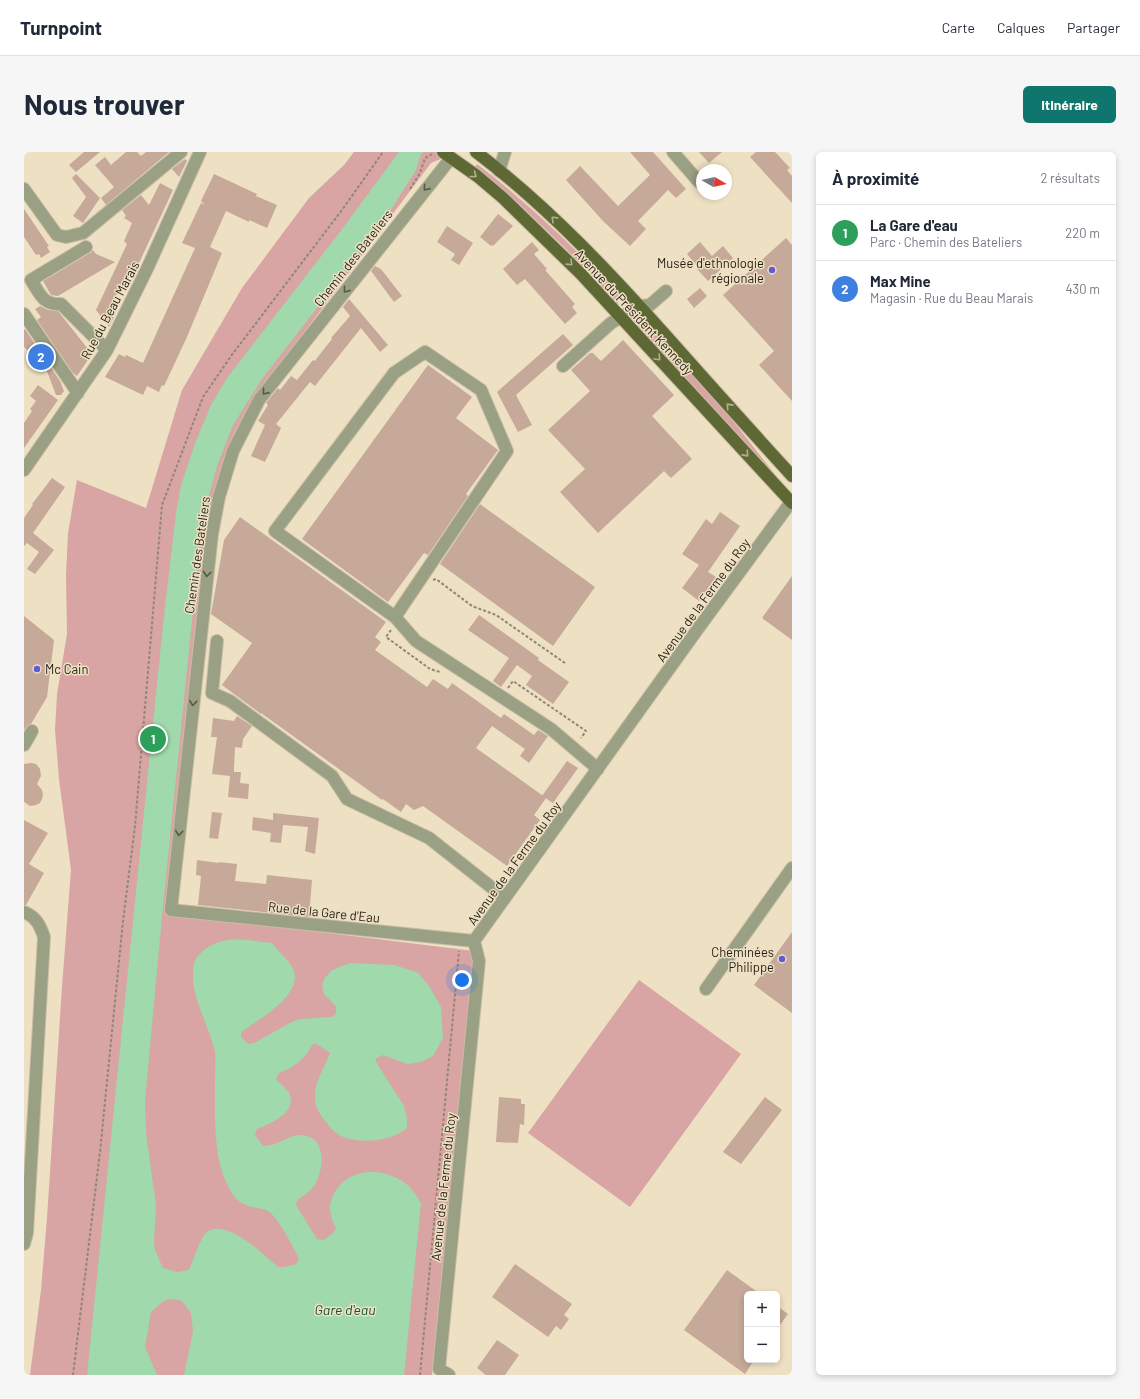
<!DOCTYPE html>
<html lang="fr">
<head>
<meta charset="utf-8">
<style>
	body { margin:0; font-family:Barlow,sans-serif; background:#f6f6f7; color:#1f2937 }
	.controls { position:absolute; right:12px; bottom:12px; display:grid; overflow:hidden; border-radius:6px; box-shadow:0 2px 6px #0003 }
	.controls button { width:36px; height:36px; display:grid; place-items:center; padding:0; border:0; border-bottom:1px solid #e0e1e3; background:#fff; color:#1f2937; font:20px sans-serif }
	.compass { position:absolute; left:672px; top:12px; width:36px; height:36px; border-radius:50%; background:#fff; box-shadow:0 2px 6px #0003; rotate:99deg }
	.you { position:absolute; left:438px; top:828px; width:14px; height:14px; margin:-10px; border:3px solid #fff; border-radius:50%; background:#1a73e8; box-shadow:0 0 0 6px #1a73e833 }
	.badge { display:grid; place-items:center; width:26px; height:26px; border-radius:50%; background:#0f766e; color:#fff; font-size:13px; font-weight:700 }
	.pin { position:absolute; translate:-50% -50%; border:2px solid #fff; box-shadow:0 1px 4px #0006 }
	.list { margin:0; padding:0; list-style:none }
	h2 { display:flex; justify-content:space-between; align-items:center; height:52px; margin:0; padding:0 16px; font-size:17px }
	h2 small { font-size:13px; font-weight:400; color:#747a83 }
	.list li { display:grid; grid-template-columns:26px 1fr auto; gap:12px; align-items:center; box-sizing:border-box; height:56px; padding:0 16px; border-top:1px solid #e0e1e3 }
	.list b { display:block; font-size:15px; white-space:nowrap }
	.list p { margin:0; font-size:13px; white-space:nowrap; color:#747a83 }
	.list em { font-size:13px; font-style:normal; color:#747a83 }
	.map { position:relative; flex:none; width:768px; height:1223px; overflow:hidden; border-radius:6px }
	header { display:flex; align-items:center; gap:24px; box-sizing:border-box; height:56px; padding:0 20px; background:#fff; border-bottom:1px solid #e0e1e3 }
	header strong { font-size:19px }
	nav { display:flex; gap:22px; margin-inline-start:auto; font-size:14px }
	.intro { display:flex; align-items:center; justify-content:space-between; box-sizing:border-box; height:96px; padding:0 24px }
	h1 { margin:0; font-size:28px }
	.button { padding:10px 18px; border-radius:6px; background:#0f766e; color:#fff; font-size:14px; font-weight:700 }
	main { display:flex; gap:24px; padding:0 24px }
	aside { flex:1; background:#fff; border-radius:6px; box-shadow:0 2px 6px #0003 }
	.map>svg:first-child { display:block }
	.green { fill:#d8a5a4 }
	.water { fill:#9fd9ac }
	.building { fill:#c6a998 }
	.lines { fill:none; stroke-linecap:round; stroke-linejoin:round }
	.minor-casing { stroke:#cabda4; stroke-width:14 }
	.major-casing { stroke:#cabda4; stroke-width:14 }
	.path { stroke:#918773; stroke-width:2; stroke-dasharray:3 2; stroke-linecap:butt }
	.minor { stroke:#99a084; stroke-width:12 }
	.major { stroke:#5e6835; stroke-width:12 }
	.oneway { stroke:#b4b08a }
	.oneway2 { stroke:#595846 }
	.poi-dot { fill:#615bd3; stroke:#eee0c3; stroke-width:1.5 }
	.labels { text-anchor:middle; dominant-baseline:central; stroke-width:3; stroke-linejoin:round; paint-order:stroke }
	.street-label { font-size:13px; fill:#241e14; stroke:#eee0c3 }
	.poi-label { font-size:13px; fill:#241e14; stroke:#eee0c3; text-anchor:end }
	.water-label { font-size:14px; font-style:italic; fill:#13532a; stroke:#eee0c3 }
</style>
</head>
<body>
<header>
<strong>Turnpoint</strong>
<nav><a>Carte</a><a>Calques</a><a>Partager</a></nav>
</header>
<div class="intro"><h1>Nous trouver</h1><a class="button">Itinéraire</a></div>
<main>
<div class="map">
<svg width="768" height="1223" viewBox="0 0 768 1223">
	<rect width="100%" height="100%" fill="#eee0c3"/>
	<path class="green" d="M330,0H433L407,11L240,234L187,363L176,432L143,761L450,799L408,1223H6L17,1138L23,1066L38,834L47,718L35,627L31,578L33,542L43,482L42,424L44,381L53,328L122,356L158,238L218,136L285,46L320,13Z
		M453,12C504,51 549,95 594,141V152L541,96L494,51L451,15Z
		M611,164L619,168L685,238L756,329L605,165Z
		M615,828L717,902L606,1055L504,981Z"/>
	<path class="water" d="M375,0H400L397,2L392,18L368,56L323,117L238,227L209,273L193,314L182,355L176,390L139,754L121,949L122,981L132,1053L130,1088L131,1098L139,1116L153,1120L165,1118C169,1109 175,1091 180,1083C198,1061 240,1103 254,1115H260L272,1112L275,1107C271,1097 253,1064 244,1059C240,1057 233,1056 229,1055C213,1051 208,1044 202,1029C189,1004 191,956 191,927C191,919 192,909 191,900C187,884 180,867 174,851C170,839 165,815 174,804C195,781 221,788 248,791C254,799 263,806 268,815C283,841 234,868 217,880V885L224,892L230,891L264,872L275,867L308,865L312,862V854L300,842L298,835L300,827L308,818L326,811L371,813L394,821L405,834L417,855L419,886L409,904L397,910L383,912L359,903L351,907L355,915L380,954L383,966V976C369,989 337,992 319,985C310,981 304,973 299,966C295,961 291,953 291,947C290,930 300,917 306,901L291,891L288,893C279,909 272,914 255,921L252,927C256,932 262,936 265,941C274,961 245,972 233,977L231,983L239,994C243,994 247,993 251,992C261,988 272,980 283,984C304,990 299,1022 289,1035C285,1041 279,1044 273,1048L272,1053L293,1087L300,1088L309,1081L312,1076C309,1070 306,1063 306,1056C306,1047 311,1039 316,1033C333,1015 362,1017 381,1031C388,1036 392,1043 397,1051L380,1223H160L169,1179L167,1161L158,1149L151,1147L142,1148L137,1151L127,1160L121,1195L133,1223H63L139,473L152,361L157,333L172,289L187,253L203,226L319,76Z"/>
	<path class="building" d="M60,0H76L52,20L45,13Z
		M102,0H113L117,4L122,0H145L82,53L77,46L90,35L71,13L81,5L87,13Z
		M606,0H629L662,37L652,46L644,38L614,69L622,77L606,94L579,69L542,28L556,14L594,54L626,23Z
		M675,0H698L685,11Z
		M732,0H751L766,16L763,18L768,24V51L726,5Z
		M161,7L163,9L155,25L148,17Z
		M52,22L76,46L59,71L49,64L62,45L48,26Z
		M190,22L233,42L232,44L253,53L243,76L225,68V70L202,59L186,95L198,101L163,185L140,234L138,233L135,240L123,234L119,243L81,225L95,202L101,205L102,203L119,211L171,96L158,91L177,51L181,53L177,49Z
		M136,31L149,38L108,126L102,123L90,148L96,151L85,175L72,158L103,92L100,89L108,71L100,66L102,64L98,58L117,43L125,53Z
		M0,57L25,94L23,95L26,100L17,106L15,102L12,103L0,85Z
		M474,62L489,74L469,94L468,93L467,94L456,85Z
		M423,74L449,91L435,113L427,108L431,102L413,90Z
		M762,86L768,93V249L735,213L750,199L699,143Z
		M508,90L515,98L510,102L523,117L521,118L551,152L548,155L553,161L541,172L501,127L493,133L479,117Z
		M676,90L688,104L699,94L709,106L684,129L673,117L675,116L663,102Z
		M69,98L72,102L91,110L34,144L27,143L19,129L66,101Z
		M351,114L357,117L378,144L370,150L347,119Z
		M676,136L683,144L670,156L663,147Z
		M325,147L364,193L356,200L337,176L291,234L286,230L252,272L257,276L241,310L227,304L241,273L234,269L244,253L242,251L254,236L256,238L267,224L273,228L289,208L291,209L296,202L308,187L307,186L326,164L319,155Z
		M16,154L24,158L34,159L68,202L53,224L49,221L13,168L17,165L11,157Z
		M1,177L36,229L40,239L37,243H32L21,214L0,195V178Z
		M539,182L549,193L492,243L508,273L494,280L473,240Z
		M599,188L650,243L628,264L668,307L647,326L640,319L574,381L536,340L561,317L524,278L566,239L547,218L566,201H569L577,209Z
		M404,213L448,245L432,266L474,298L442,342L444,344L404,403L400,401L364,450L278,387Z
		M14,233L34,248L0,296V271L8,259L6,257L12,249L6,244Z
		M28,326L41,335L9,381L30,398L11,422L3,417L15,400L3,391L0,394V366L9,353L8,352Z
		M456,352L571,435L529,494L416,412Z
		M696,360L716,374L684,420L692,425L675,449L658,436L675,413L658,402L682,367L688,372Z
		M216,365L362,470L351,485L357,490L351,498L403,535L409,527L424,537L428,531L477,566L480,562L510,583L514,578L524,584L505,611L496,604L501,597L468,574L452,596L522,646L510,663L516,668L483,714L399,654L390,658L382,652L377,660L359,647L358,648L237,561V562L198,533L228,491L187,462L200,388Z
		M768,424V488L738,466Z
		M455,463L515,506L514,508L545,530L529,552L502,533L508,524L493,513L477,535L469,529L485,506L444,478Z
		M0,464L30,488L23,545L7,572L4,573L0,578Z
		M213,564L228,574L219,587L218,596L211,595L210,616V620H217L216,631L225,632L224,647L204,645L206,624L188,622L193,585H187L189,566L210,569Z
		M543,609L554,616L529,651L518,644Z
		M7,611L12,612L16,617L17,624L13,632L18,638L19,643L18,647L16,651L12,653L6,654L0,650V612Z
		M188,660L198,661L194,687L185,686Z
		M249,661L295,666L291,702L281,699L284,675L259,673L257,691L246,690L247,681L228,678L229,665L249,668Z
		M0,668L24,681L5,712L20,721L2,753H0Z
		M173,708L195,711V710L213,712L211,729L242,732L243,723L288,728L285,765L174,753L177,724L172,723Z
		M768,780V861L730,833Z
		M475,945L497,947V952H501L500,973L496,972L494,991L472,990Z
		M741,945L758,958L717,1012L699,1000Z
		M491,1112L548,1152L540,1163L545,1167L537,1178L532,1174L524,1185L468,1145Z
		M703,1118L736,1142H723V1208H730L721,1222L660,1178Z
		M753,1154L764,1162L753,1177Z
		M473,1188L495,1203L481,1223H462L453,1216Z"/>
	<g class="lines">
		<g class="minor-casing">
			<path id="minor" d="M649,0L675,30
				M427,6L235,248L209,299L195,345L188,382L147,758L450,789
				M475,19L481,0
				M0,37L33,83L42,85L59,81L157,0
				M62,95L7,128C16,142 19,153 37,152L83,198
				M0,162L54,241
				M539,214L587,171L616,154L626,153L642,139
				M0,318L83,198L123,117L176,0
				M371,465L483,299L457,238L401,200L370,221L251,379L371,465L392,489L527,577L574,617
				M193,489L188,541L206,549L308,624L323,647L405,686L481,746
				M0,593L8,579
				M0,760C12,765 16,773 20,785L3,1081L0,1092
				M450,789L673,478L767,350
				M682,837L768,716
				M425,1223L415,1217L455,809L450,789"/>
		</g>
		<g class="major-casing">
			<path id="major" d="M419,0L453,24L479,46L557,122L768,351
				M452,0C526,56 591,126 653,196C691,239 730,282 768,324"/>
		</g>
		<path class="path" d="M386,37L396,21L401,6L408,2
			M409,428L412,427L448,454L472,463L541,511
			M367,478L362,485L406,517L416,520
			M484,536L489,529L562,579L557,586
			M49,1223L76,1000L99,769L111,674L138,353L179,245L207,204L318,58L359,0
			M396,1223L435,799"/>
		<use href="#minor" class="minor"/>
		<use href="#major" class="major"/>
	</g>
	<defs><path id="oneway-chevron" d="M-2-3.5L2.5 0L-2 3.5" fill="none" stroke-width="1.6" stroke-linecap="round" stroke-linejoin="round"/></defs>
	<g class="oneway">
		<use href="#oneway-chevron" transform="translate(450 23) rotate(37)"/>
		<use href="#oneway-chevron" transform="translate(530 67) rotate(-136)"/>
		<use href="#oneway-chevron" transform="translate(546 111) rotate(44)"/>
		<use href="#oneway-chevron" transform="translate(634 206) rotate(47)"/>
		<use href="#oneway-chevron" transform="translate(705 254) rotate(-132)"/>
		<use href="#oneway-chevron" transform="translate(722 302) rotate(48)"/>
	</g>
	<g class="oneway2">
		<use href="#oneway-chevron" transform="translate(402 36) rotate(129)"/>
		<use href="#oneway-chevron" transform="translate(322 138) rotate(128)"/>
		<use href="#oneway-chevron" transform="translate(241 240) rotate(129)"/>
		<use href="#oneway-chevron" transform="translate(183 422) rotate(96)"/>
		<use href="#oneway-chevron" transform="translate(169 551) rotate(96)"/>
		<use href="#oneway-chevron" transform="translate(155 681) rotate(96)"/>
	</g>
	<g class="poi-dot">
		<circle cx="748" cy="118" r="4"/>
		<circle cx="13" cy="517" r="4"/>
		<circle cx="758" cy="807" r="4"/>
	</g>
	<g class="labels">
		<g class="street-label">
			<text transform="translate(329 106) rotate(-52)">Chemin des Bateliers</text>
			<text transform="translate(86 158) rotate(-62)">Rue du Beau Marais</text>
			<text transform="translate(610 160) rotate(47)">Avenue du Président Kennedy</text>
			<text transform="translate(173 403) rotate(-82)">Chemin des Bateliers</text>
			<text transform="translate(679 448) rotate(-54)">Avenue de la Ferme du Roy</text>
			<text transform="translate(490 711) rotate(-54)">Avenue de la Ferme du Roy</text>
			<text transform="translate(300 760) rotate(6)">Rue de la Gare d'Eau</text>
			<text transform="translate(419 1035) rotate(-84)">Avenue de la Ferme du Roy</text>
		</g>
		<g class="poi-label">
			<text x="740" y="111">Musée d'ethnologie<tspan x="740" dy="15">régionale</tspan></text>
			<text x="21" y="517" text-anchor="start">Mc Cain</text>
			<text x="750" y="800">Cheminées<tspan x="750" dy="15">Philippe</tspan></text>
		</g>
		<g class="water-label">
			<text x="321" y="1157">Gare d'eau</text>
		</g>
	</g>
</svg>
<div class="controls">
<button>+</button>
<button>−</button>
</div>
<svg class="compass" viewBox="-18 -18 36 36"><path d="M0-13l5 13h-10z" fill="#e53935"/><path d="M0 13l5-13h-10z" fill="#747a83"/></svg>
<div class="you"></div>
<div class="pin badge" style="left:129px;top:587px;background:#2e9e5b">1</div>
<div class="pin badge" style="left:17px;top:205px;background:#3f7fe0">2</div>
</div>
<aside>
<h2>À proximité<small>2 résultats</small></h2>
<ul class="list">
<li><span class="badge" style="background:#2e9e5b">1</span><div><b>La Gare d'eau</b><p>Parc · Chemin des Bateliers</p></div><em>220 m</em></li>
<li><span class="badge" style="background:#3f7fe0">2</span><div><b>Max Mine</b><p>Magasin · Rue du Beau Marais</p></div><em>430 m</em></li>
</ul>
</aside>
</main>
</body>
</html>
